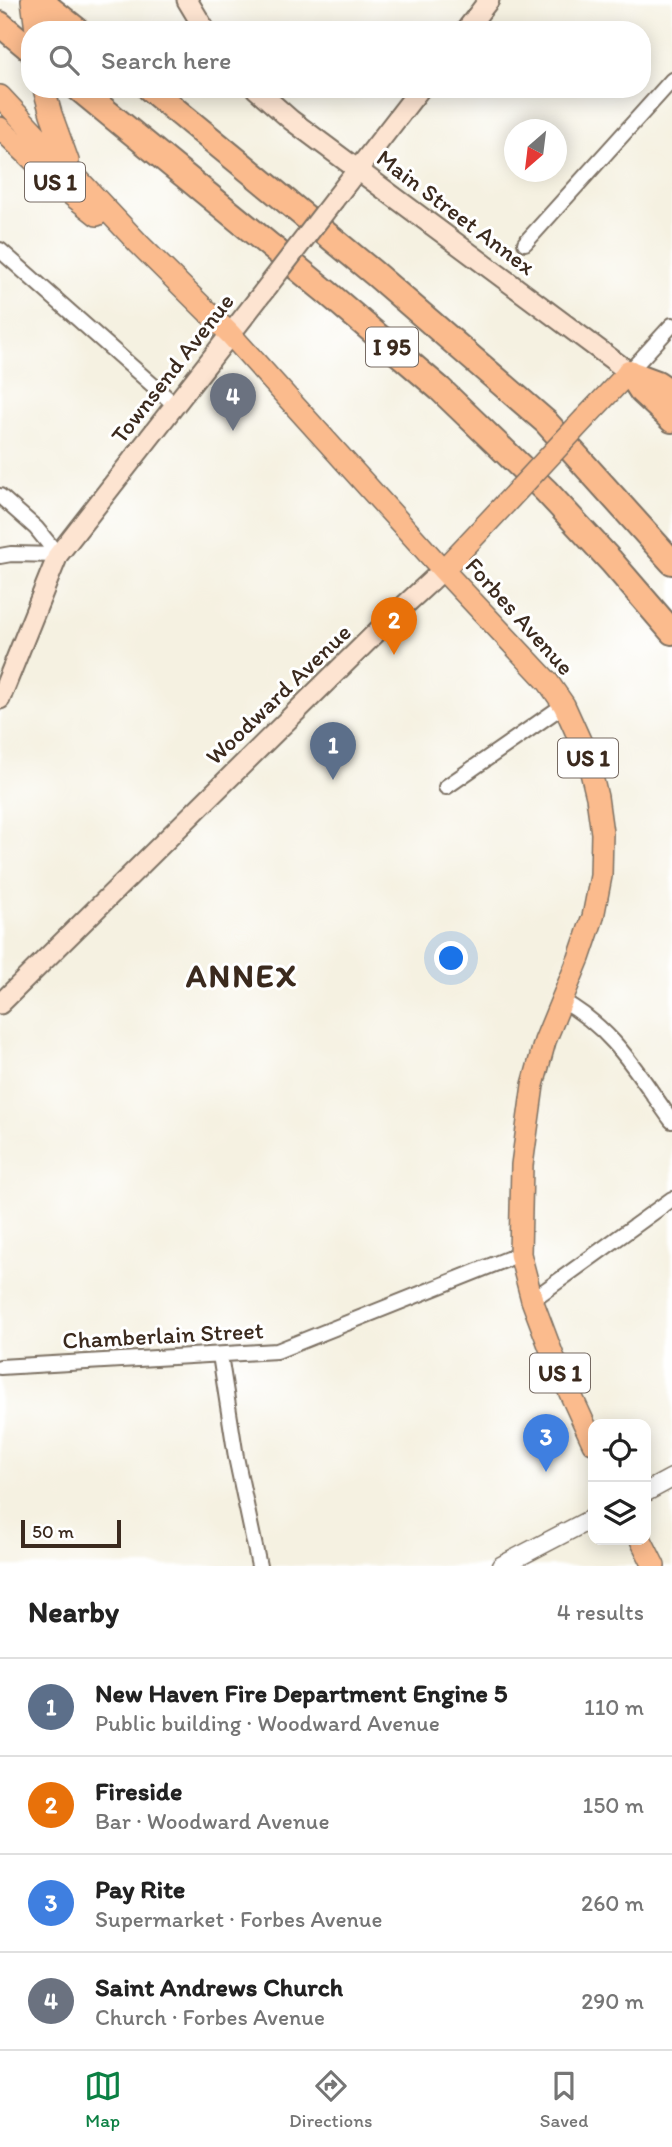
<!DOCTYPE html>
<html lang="en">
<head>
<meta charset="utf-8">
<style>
	body { margin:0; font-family:Itim,sans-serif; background:#f2f2f2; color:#222 }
	.controls { position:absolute; right:21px; bottom:21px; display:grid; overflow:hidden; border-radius:14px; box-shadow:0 4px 18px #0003 }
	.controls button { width:63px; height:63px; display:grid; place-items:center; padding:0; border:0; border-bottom:2px solid #e0e0e0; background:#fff; color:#222; font:35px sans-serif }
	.compass { position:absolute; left:504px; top:119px; width:63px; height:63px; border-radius:50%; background:#fff; box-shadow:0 4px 18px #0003; rotate:208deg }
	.scale { position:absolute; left:21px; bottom:18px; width:100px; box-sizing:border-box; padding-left:7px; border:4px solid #3b2a1e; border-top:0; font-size:19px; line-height:24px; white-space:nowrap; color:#3b2a1e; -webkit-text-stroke:5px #fff; paint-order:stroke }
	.you { position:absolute; left:452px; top:959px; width:24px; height:24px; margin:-18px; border:5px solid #fff; border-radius:50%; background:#1a73e8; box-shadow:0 0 0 10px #1a73e833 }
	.badge { display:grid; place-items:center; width:46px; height:46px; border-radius:50%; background:#0b8043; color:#fff; font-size:23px; font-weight:700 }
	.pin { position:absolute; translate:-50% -58px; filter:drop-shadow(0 2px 4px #0008) }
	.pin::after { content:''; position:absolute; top:37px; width:24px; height:21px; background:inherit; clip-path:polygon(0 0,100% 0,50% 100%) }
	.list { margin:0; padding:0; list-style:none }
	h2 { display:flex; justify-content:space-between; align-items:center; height:91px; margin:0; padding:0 28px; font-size:30px }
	h2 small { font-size:23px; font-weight:400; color:#767676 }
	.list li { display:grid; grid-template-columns:46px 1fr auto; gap:21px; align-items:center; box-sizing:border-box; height:98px; padding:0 28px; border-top:2px solid #e0e0e0 }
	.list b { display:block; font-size:26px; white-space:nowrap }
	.list p { margin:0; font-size:23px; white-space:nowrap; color:#767676 }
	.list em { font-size:23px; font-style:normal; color:#767676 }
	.icon { flex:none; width:38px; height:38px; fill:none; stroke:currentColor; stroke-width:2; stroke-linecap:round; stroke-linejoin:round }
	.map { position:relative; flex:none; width:672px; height:1566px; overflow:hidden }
	.search { position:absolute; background:#fff; box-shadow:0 4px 18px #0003; left:21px; right:21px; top:21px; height:77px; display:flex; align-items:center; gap:18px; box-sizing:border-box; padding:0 24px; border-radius:28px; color:#767676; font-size:26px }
	.sheet { height:483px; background:#fff }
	nav { display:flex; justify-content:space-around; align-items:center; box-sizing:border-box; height:98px; border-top:2px solid #e0e0e0; background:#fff; font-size:19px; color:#767676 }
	nav a { display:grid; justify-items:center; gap:4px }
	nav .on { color:#0b8043 }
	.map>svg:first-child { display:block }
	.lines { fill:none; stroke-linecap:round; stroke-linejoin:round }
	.minor-casing { stroke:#7c7062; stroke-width:18 }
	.tertiary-casing { stroke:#7c7062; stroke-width:21 }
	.secondary-casing { stroke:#7c7062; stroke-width:23 }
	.primary-casing { stroke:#7c7062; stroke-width:24 }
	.motorway-casing { stroke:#7c7062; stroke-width:28 }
	.minor { stroke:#fff; stroke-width:14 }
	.tertiary { stroke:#fff; stroke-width:18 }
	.secondary { stroke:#fde4d1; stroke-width:19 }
	.primary { stroke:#fbbb8d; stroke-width:21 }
	.motorway { stroke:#fbbb8d; stroke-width:24 }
	.secondary-bridge-casing { stroke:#7c7062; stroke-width:23; stroke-linecap:butt }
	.primary-bridge-casing { stroke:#7c7062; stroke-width:24; stroke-linecap:butt }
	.secondary-bridge { stroke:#fde4d1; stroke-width:19 }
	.primary-bridge { stroke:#fbbb8d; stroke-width:21 }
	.labels { text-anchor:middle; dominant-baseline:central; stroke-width:6; stroke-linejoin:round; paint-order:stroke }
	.shield { fill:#fff; stroke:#766a62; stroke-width:2 }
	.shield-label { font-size:23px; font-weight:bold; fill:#3b2a1e }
	.street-label { font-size:24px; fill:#3b2a1e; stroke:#fff }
	.district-label { font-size:32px; font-weight:bold; letter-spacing:2px; fill:#3b2a1e; stroke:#fff }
</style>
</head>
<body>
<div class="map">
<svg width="672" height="1566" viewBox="0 0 672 1566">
	<rect width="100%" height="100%" fill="#fff"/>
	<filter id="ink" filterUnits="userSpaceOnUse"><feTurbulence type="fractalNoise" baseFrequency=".0143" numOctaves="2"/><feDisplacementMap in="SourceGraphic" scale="14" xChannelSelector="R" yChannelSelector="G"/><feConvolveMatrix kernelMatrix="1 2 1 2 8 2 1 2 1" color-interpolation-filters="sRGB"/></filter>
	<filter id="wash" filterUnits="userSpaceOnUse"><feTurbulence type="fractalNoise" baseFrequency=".00686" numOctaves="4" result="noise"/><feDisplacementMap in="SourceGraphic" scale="28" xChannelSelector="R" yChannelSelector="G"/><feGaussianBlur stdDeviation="1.57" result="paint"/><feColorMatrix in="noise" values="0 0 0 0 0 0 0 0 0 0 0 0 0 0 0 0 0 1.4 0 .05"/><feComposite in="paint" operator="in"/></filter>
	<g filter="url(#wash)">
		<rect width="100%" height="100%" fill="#f5f1e1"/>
	</g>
	<g filter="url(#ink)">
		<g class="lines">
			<g class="minor-casing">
				<path id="minor" d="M525,243L672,80
					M0,250L174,404
					M629,372L672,325
					M0,496L36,528L58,555
					M0,556L11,554L58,555
					M446,787L564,705
					M561,1000C615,1030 637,1073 672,1121
					M532,1300L672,1199
					M220,1355L236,1457L259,1566
					M0,1367L277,1351L520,1254"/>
			</g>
			<g class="tertiary-casing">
				<path id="tertiary" d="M646,1492L672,1478
					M501,1566L593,1518"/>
			</g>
			<g class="secondary-casing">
				<path id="secondary" d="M187,0L205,30
					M466,30L489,0
					M256,89L291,120L629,372
					M334,200L420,89
					M0,699L58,555L264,291
					M0,1004L394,615L443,570"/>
			</g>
			<g class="primary-casing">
				<path id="primary" d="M32,0L36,30
					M44,89L51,114L68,161
					M0,96L139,244L230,334L443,570L548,682L564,705L587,756L597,797L602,833L601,876L593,917L579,958L545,1041L533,1085L522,1165L520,1254L532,1300L553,1356L593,1443
					M0,128L59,185L97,215
					M585,418L629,372
					M443,570L505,504
					M641,1540L654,1566"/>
			</g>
			<g class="motorway-casing">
				<path id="motorway" d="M39,0L77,30
					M0,24L30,49
					M79,89L329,294L440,389L546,491L611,561L672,632
					M150,89L375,274L546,422L672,562
					M629,372L642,392L672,420
					M630,373L657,383L672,393"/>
			</g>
			<use href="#minor" class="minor"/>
			<use href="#tertiary" class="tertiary"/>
			<use href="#secondary" class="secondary"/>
			<use href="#primary" class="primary"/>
			<use href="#motorway" class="motorway"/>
			<g class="secondary-bridge-casing">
				<path id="secondary-bridge" d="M264,291L334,200"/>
			</g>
			<g class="primary-bridge-casing">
				<path id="primary-bridge" d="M505,504L585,418"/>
			</g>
			<use href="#secondary-bridge" class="secondary-bridge"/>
			<use href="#primary-bridge" class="primary-bridge"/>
		</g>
	</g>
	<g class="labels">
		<g class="shield">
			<rect x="25" y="162.5" width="60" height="39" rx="5"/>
			<rect x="366" y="327.5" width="52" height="39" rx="5"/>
			<rect x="558" y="738.5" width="60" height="39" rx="5"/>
			<rect x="530" y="1353.5" width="60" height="39" rx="5"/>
		</g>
		<g class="shield-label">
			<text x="55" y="182">US 1</text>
			<text x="392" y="347">I 95</text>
			<text x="588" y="758">US 1</text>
			<text x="560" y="1373">US 1</text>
		</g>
		<g class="street-label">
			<text transform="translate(456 212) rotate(37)">Main Street Annex</text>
			<text transform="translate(172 368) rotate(-52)">Townsend Avenue</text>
			<text transform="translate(520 616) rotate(48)">Forbes Avenue</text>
			<text transform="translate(278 694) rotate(-44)">Woodward Avenue</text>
			<text transform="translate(163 1335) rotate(-3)">Chamberlain Street</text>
		</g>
		<g class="district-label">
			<text x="242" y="976">ANNEX</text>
		</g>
	</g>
</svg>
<div class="controls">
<button><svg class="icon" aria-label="locate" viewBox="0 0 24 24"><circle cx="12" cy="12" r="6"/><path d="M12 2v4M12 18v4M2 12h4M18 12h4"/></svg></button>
<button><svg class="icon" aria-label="layers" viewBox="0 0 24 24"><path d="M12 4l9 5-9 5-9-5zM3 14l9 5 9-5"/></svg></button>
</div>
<svg class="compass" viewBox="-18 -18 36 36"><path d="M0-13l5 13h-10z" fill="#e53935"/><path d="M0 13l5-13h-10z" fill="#767676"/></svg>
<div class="scale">50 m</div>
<div class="you"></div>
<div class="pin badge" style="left:333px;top:780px;background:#5c6f8a">1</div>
<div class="pin badge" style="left:394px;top:655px;background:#e8710a">2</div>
<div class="pin badge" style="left:546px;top:1472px;background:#3f7fe0">3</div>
<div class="pin badge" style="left:233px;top:431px;background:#6b7280">4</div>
<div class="search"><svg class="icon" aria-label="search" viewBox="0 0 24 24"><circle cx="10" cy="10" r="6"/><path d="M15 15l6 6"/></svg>Search here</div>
</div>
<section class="sheet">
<h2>Nearby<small>4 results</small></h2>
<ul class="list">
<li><span class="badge" style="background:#5c6f8a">1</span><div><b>New Haven Fire Department Engine 5</b><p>Public building · Woodward Avenue</p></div><em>110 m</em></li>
<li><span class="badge" style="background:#e8710a">2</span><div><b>Fireside</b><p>Bar · Woodward Avenue</p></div><em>150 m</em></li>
<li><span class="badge" style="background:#3f7fe0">3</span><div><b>Pay Rite</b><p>Supermarket · Forbes Avenue</p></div><em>260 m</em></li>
<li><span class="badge" style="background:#6b7280">4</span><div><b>Saint Andrews Church</b><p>Church · Forbes Avenue</p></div><em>290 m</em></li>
</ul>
</section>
<nav>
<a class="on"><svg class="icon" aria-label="map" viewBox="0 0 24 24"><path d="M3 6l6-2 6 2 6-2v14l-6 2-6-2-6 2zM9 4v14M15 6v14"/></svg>Map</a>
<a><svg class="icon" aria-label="directions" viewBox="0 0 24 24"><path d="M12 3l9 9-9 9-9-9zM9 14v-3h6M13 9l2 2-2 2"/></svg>Directions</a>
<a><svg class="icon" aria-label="saved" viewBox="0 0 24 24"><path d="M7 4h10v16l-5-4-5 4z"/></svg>Saved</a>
</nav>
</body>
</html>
